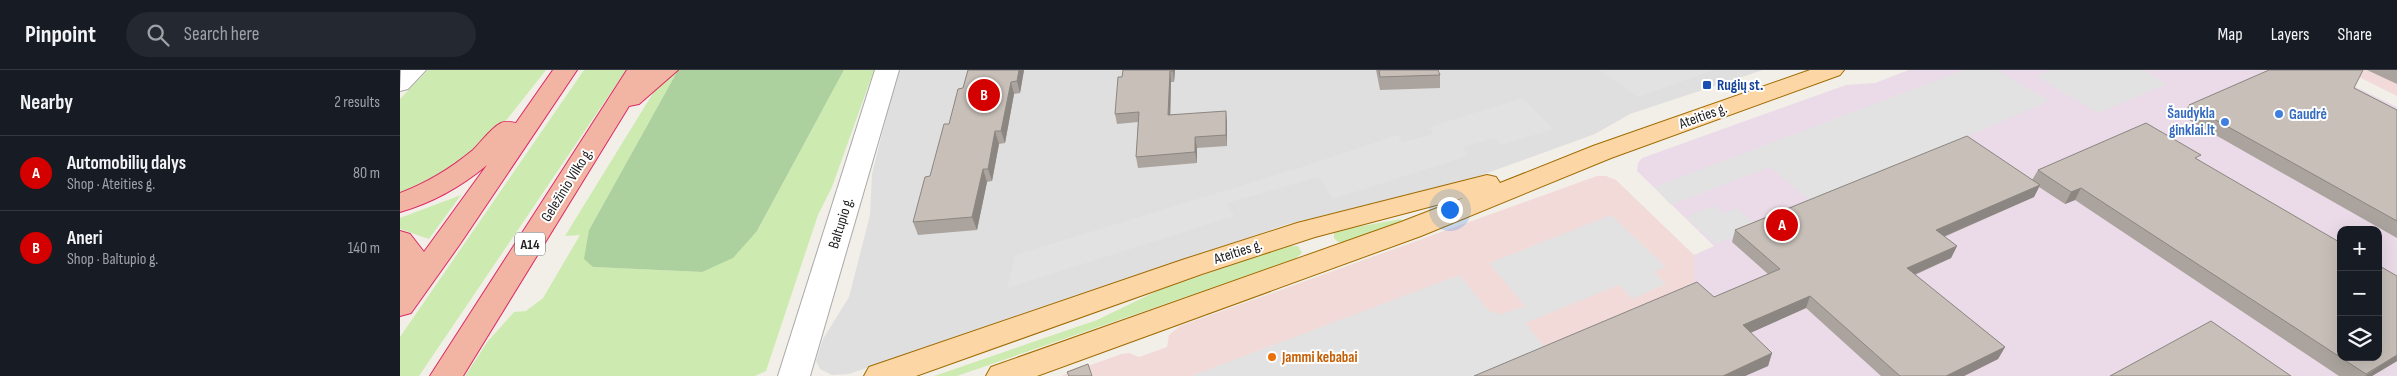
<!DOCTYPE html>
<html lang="en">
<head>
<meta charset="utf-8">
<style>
	body { margin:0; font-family:"Sofia Sans Condensed",sans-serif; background:#242831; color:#f1f3f6 }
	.controls { position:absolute; right:15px; bottom:15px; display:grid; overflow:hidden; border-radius:10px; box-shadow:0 5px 20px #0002 }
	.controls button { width:45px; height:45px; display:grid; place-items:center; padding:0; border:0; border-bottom:1px solid #363941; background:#171b24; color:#f1f3f6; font:25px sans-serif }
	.you { position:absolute; left:1049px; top:139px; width:18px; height:18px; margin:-12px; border:4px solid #fff; border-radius:50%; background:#1a73e8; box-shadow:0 0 0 8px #1a73e833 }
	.badge { display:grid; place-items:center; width:32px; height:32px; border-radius:50%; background:#d40000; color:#fff; font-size:16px; font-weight:700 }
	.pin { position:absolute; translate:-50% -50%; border:2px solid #fff; box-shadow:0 1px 5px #0006 }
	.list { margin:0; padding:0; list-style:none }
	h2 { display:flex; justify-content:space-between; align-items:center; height:65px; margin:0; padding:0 20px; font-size:21px }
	h2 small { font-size:16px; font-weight:400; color:#9ea1a6 }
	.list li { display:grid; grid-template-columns:32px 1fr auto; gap:15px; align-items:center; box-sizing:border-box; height:75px; padding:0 20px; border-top:1px solid #363941 }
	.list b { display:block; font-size:19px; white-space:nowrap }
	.list p { margin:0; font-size:16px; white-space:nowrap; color:#9ea1a6 }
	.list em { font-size:16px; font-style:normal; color:#9ea1a6 }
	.icon { flex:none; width:28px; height:28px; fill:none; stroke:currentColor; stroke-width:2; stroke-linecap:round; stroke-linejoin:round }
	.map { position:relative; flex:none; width:1997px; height:306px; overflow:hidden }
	header { display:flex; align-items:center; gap:30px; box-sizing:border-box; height:70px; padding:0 25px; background:#171b24; border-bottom:1px solid #363941 }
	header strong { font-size:24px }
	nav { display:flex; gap:28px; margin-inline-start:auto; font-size:18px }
	.search { width:350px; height:45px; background:#242831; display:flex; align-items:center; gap:12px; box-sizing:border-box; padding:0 18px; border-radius:28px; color:#9ea1a6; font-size:19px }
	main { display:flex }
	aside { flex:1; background:#171b24 }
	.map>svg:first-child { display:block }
	.residential { fill:#e0dfdf }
	.commercial { fill:#f2dad9 }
	.industrial { fill:#ebdbe8; fill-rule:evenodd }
	.grass { fill:#cdebb0 }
	.forest { fill:#add19e }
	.parking { fill:#e2e2e2 }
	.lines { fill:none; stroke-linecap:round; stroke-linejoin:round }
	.minor-casing { stroke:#a9a9a9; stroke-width:2 }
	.tertiary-casing { stroke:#a9a9a9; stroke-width:2 }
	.primary-casing { stroke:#a06b00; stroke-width:2 }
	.trunk-casing { stroke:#dc2a67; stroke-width:2 }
	.minor { fill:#fff; fill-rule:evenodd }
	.tertiary { fill:#fff; fill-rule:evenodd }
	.primary { fill:#fcd6a4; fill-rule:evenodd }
	.trunk { fill:#f2b4a3; fill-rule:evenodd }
	.wall { fill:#aba49e }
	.shaded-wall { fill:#8b8681 }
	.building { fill:#c7bfb8; stroke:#8b8681 }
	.transit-dot { fill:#1a4fb4; stroke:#fff; stroke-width:2 }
	.shop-dot { fill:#3f7fe0; stroke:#fff; stroke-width:2 }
	.food-dot { fill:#e8710a; stroke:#fff; stroke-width:2 }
	.labels { text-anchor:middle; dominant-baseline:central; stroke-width:4; stroke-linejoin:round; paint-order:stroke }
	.shield { fill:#fff; stroke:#646464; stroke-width:1 }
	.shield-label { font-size:14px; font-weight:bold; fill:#222 }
	.transit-label { font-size:15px; font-weight:bold; fill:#164399; stroke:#fff; text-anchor:start }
	.shop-label { font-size:15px; font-weight:bold; fill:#366cbe; stroke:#fff; text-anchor:end }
	.street-label { font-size:15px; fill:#222; stroke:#fff }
	.food-label { font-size:15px; font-weight:bold; fill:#c56008; stroke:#fff; text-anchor:start }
</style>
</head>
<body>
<header>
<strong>Pinpoint</strong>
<div class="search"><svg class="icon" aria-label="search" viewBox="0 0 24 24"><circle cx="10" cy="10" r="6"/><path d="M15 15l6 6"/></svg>Search here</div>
<nav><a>Map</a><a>Layers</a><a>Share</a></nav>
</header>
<main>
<aside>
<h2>Nearby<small>2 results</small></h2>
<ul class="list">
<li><span class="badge">A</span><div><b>Automobilių dalys</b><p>Shop · Ateities g.</p></div><em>80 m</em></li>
<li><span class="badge">B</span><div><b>Aneri</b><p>Shop · Baltupio g.</p></div><em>140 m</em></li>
</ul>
</aside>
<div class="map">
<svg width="1997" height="306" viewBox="0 0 1997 306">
	<rect width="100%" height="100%" fill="#f2efe9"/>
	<path class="residential" d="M498,0H1363L1230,44L1195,64L1065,111L888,154L449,304L432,305L420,299L416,291L423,269L449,227L470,145L472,104Z"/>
	<path class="commercial" d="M1945,0H1997V26Z
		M1197,106H1206L1216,110L1294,185V224L1345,306H661L721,284L729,283L739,287L767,277L769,265L780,256Z"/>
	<path class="industrial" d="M1509,0H1921L1997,37V306H1345L1294,224V185L1314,176L1237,101L1238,93L1242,88L1446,15L1475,13ZM1941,160H1978V287H1941Z"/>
	<path class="grass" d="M28,0H146L89,72L74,87L0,127V29Z
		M184,0H226L19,306H0V267Z
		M274,0H278L189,160L193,197L302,202L357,161L444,0H474L432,117L418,145L366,301L355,306H65L88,271L114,242L126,241L143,228L180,165L165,166L258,15Z
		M61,125L29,169L0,159V148Z
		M1001,149L1002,152L945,172H938L934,168V163L940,160Z
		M887,176H898L902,183L895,189L557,306H534L697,250L757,221Z"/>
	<path class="forest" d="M278,0H444L357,161L333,188L302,202L193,197L184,189L189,160Z"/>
	<path class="parking" d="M1200,0H1313L1238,27Z
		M1564,0H1597L1649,31L1413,133L1370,97L1271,135L1254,117Z
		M1652,0H1743L1767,14L1698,43L1636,6Z
		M1122,28L1154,59L1100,75L1094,68L1063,77L1067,86L933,129L919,107L827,133L834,146L607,218L615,185L902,97L997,65L1003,72L1033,64L1030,57Z
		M1314,136L1323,143L1337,138L1358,157L1316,174L1286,147Z
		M1211,145L1266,197L1254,202L1266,214L1232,229L1219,215L1125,253L1147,280L1086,306H791L1059,205L1089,241L1102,244L1125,236L1089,193Z"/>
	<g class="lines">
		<g class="minor-casing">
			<path id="minor" d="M26,0L8,19L0,21L1,0Z"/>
		</g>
		<g class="tertiary-casing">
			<path id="tertiary" d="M475,0H499L410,306H378Z"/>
		</g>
		<g class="primary-casing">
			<path id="primary" d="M1410,0H1444L1440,5L1211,88L1021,166L637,306H586L591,297L1001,152L1063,128L915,167L802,204L516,306H464L469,297L782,190L897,153L1087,105L1096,107L1100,113L1193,76Z"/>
		</g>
		<g class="trunk-casing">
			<path id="trunk" d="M153,0H177L60,174L11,243L0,246V161L10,164L24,182L87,95C62,116 32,133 0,142V123C27,113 51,98 73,80C81,72 91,58 101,53C106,51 110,52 116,53Z
				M227,0H278L239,34L229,36L63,306H30Z"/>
		</g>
		<use href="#minor" class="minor"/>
		<use href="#tertiary" class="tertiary"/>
		<use href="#primary" class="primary"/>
		<use href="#trunk" class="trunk"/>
	</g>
	<path class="wall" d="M568,0H624L620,23L614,24L605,73L599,74L592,111L587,112L577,160L518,165L513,152L563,18Z
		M723,0H775L774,12H771L770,45L827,52V76L797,78V93L738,98L736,87L738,52L717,54L715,44L722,7Z
		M976,0H1038L1040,5V18L980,20Z
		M1967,0H1997V14Z
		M1954,18L1997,40V168L1782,46L1789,35Z
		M1798,89L1997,291L1972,306H1939L1675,130L1665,134L1639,117L1634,127L1544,167L1557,176L1551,188L1515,205L1605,277L1598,289L1564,306H1481L1406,238L1350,263L1372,283L1368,296L1345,306H1074L1314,227L1368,204L1332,172L1335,160L1632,110L1638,100Z"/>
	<path class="shaded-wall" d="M619,0H624L620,23L617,11Z
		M773,0H775L774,12Z
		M770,1L771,12L770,56L768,45Z
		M611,12L614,24L605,73L601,61Z
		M826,41L827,52V76L826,65Z
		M595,61L599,74L592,111L588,99Z
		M795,67L797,78V93L795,82Z
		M583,99L587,112L577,160L572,147Z
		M1640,115L1634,127L1531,172L1536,160Z
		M1681,118L1675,130L1665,134L1671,122Z
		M1557,176L1551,188L1502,210L1507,198Z
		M1410,226L1406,238L1339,268L1343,255Z
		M1605,277L1598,289L1564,306H1546Z
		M1372,283L1368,296L1345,306H1323Z
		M1997,285V291L1972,306H1965Z"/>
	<path class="building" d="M568,0H619L617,11L611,12L601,61H595L588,99H583L572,147L513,152L525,107L530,106L544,54H549L558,19L563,18Z
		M723,0H773V1H770L768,45L826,41V65L795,67V82L736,87L739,42L715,44L718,7H722Z
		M979,0H1038L1040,5L980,7Z
		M1869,0H1963L1954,18L1997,40V151L1789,35Z
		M1746,53L1801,85L1795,88L1941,173V287H1978V195L1997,206V285L1966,304L1681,118L1671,122L1638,100Z
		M1567,66L1640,115L1536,160L1557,176L1507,198L1605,277L1546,306H1500L1410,226L1343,255L1372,283L1323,306H1074L1297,212L1314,227L1380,199L1335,160Z
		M1811,251L1891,306H1710Z
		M688,294L692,306H669L667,302Z"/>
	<rect class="transit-dot" x="1302" y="10" width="10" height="10" rx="2.5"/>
	<g class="shop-dot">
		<circle cx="1879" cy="44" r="5"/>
		<circle cx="1825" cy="52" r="5"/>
	</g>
	<circle class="food-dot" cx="872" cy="287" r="5"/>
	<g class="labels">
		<rect class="shield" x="115" y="162.5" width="30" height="23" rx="4"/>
		<g class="shield-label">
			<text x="130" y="174">A14</text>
		</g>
		<g class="transit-label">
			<text x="1317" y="15">Rugių st.</text>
		</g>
		<g class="shop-label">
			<text x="1815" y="43">Šaudykla<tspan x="1815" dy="17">ginklai.lt</tspan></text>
			<text x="1889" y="44" text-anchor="start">Gaudrė</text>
		</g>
		<g class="street-label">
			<text transform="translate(1303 46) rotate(-20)">Ateities g.</text>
			<text transform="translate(167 115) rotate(-58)">Geležinio Vilko g.</text>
			<text transform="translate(441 153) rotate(-73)">Baltupio g.</text>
			<text transform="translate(838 182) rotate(-18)">Ateities g.</text>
		</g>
		<g class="food-label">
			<text x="882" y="287">Jammi kebabai</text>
		</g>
	</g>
</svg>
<div class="controls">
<button>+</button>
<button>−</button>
<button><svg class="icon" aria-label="layers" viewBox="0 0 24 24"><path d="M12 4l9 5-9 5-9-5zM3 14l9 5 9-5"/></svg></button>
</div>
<div class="you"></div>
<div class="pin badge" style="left:1382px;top:155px">A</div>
<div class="pin badge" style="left:584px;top:25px">B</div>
</div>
</main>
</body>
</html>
